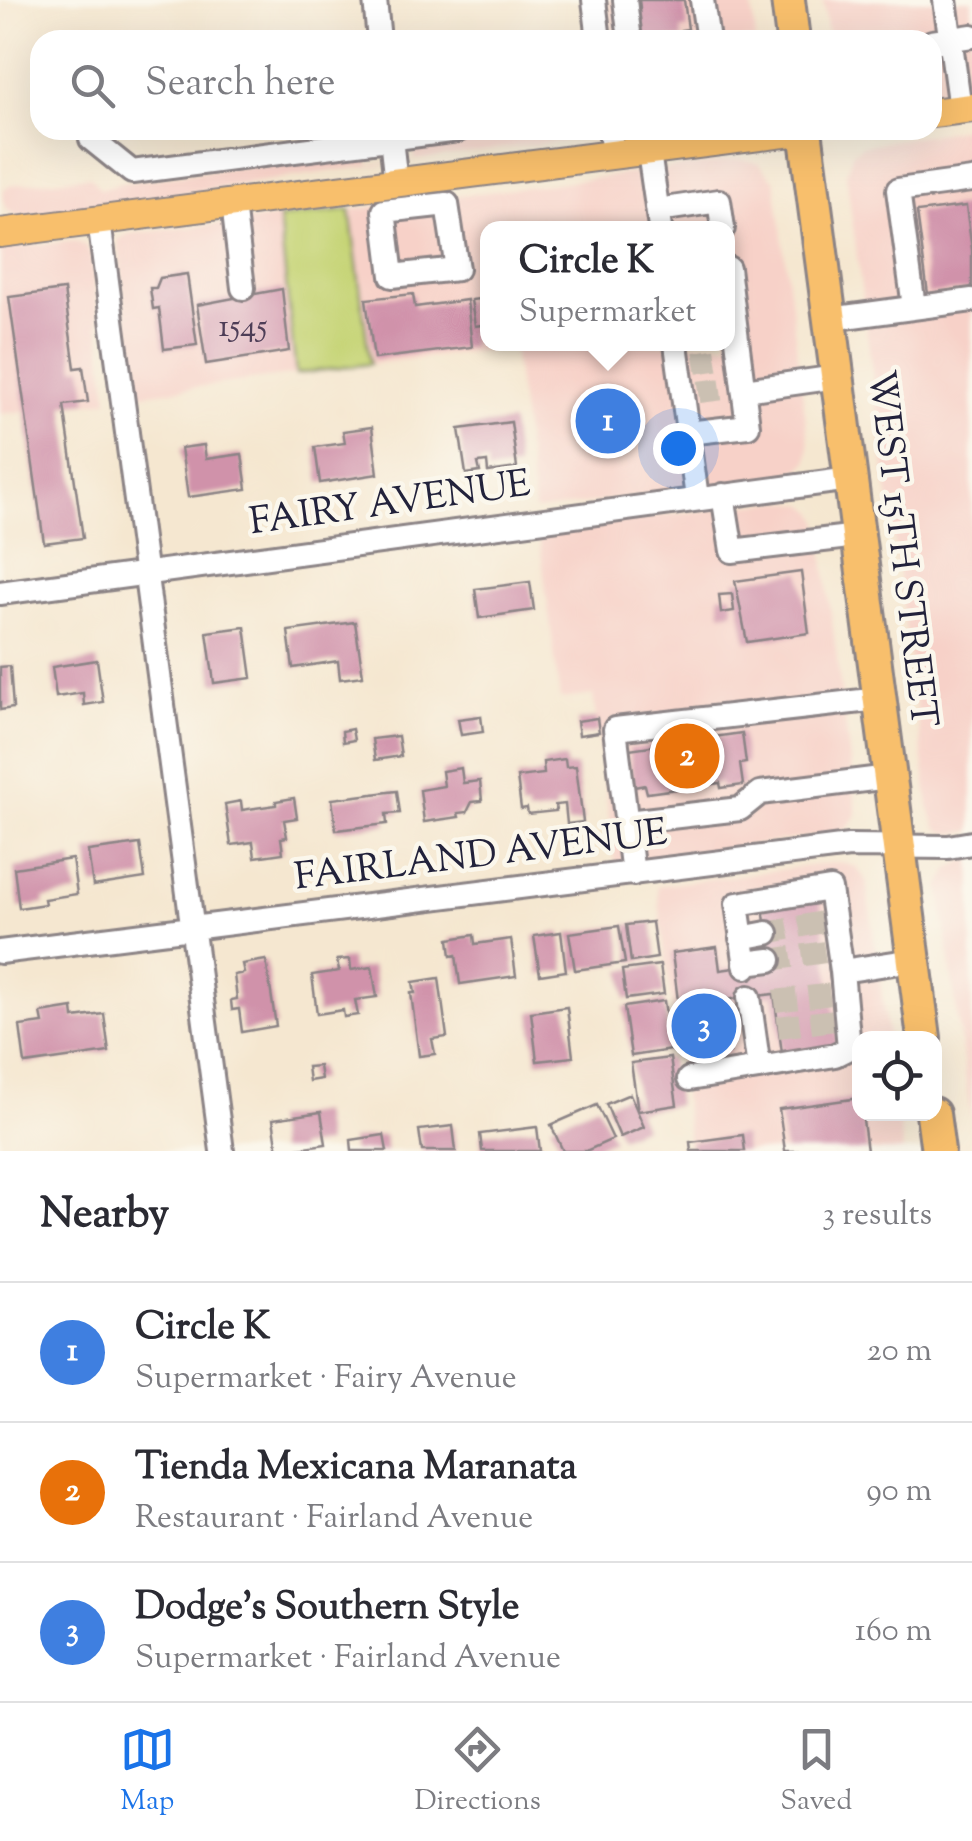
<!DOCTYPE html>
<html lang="en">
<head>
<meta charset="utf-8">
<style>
	body { margin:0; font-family:"Sorts Mill Goudy",serif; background:#f7f7f7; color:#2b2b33 }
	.controls { position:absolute; right:30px; bottom:30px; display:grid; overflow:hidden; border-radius:20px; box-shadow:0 10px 40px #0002 }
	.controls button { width:90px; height:90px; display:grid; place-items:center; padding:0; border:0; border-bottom:2px solid #e1e1e2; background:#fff; color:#2b2b33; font:50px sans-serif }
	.you { position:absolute; left:678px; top:448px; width:35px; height:35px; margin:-25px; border:8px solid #fff; border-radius:50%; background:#1a73e8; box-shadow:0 0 0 15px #1a73e833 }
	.badge { display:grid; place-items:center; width:65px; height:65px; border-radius:50%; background:#1a73e8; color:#fff; font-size:32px; font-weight:700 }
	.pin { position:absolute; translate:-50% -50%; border:5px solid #fff; box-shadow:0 2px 10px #0006 }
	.popup { position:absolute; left:480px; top:221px; width:255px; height:130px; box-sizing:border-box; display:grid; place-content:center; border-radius:20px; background:#fff; filter:drop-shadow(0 2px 8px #0005); font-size:32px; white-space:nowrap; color:#7c7c81 }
	.popup b { font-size:38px; color:#2b2b33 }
	.popup::after { content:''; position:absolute; left:50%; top:100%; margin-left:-20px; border:20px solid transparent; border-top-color:#fff }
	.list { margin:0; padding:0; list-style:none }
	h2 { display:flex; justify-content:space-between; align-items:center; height:130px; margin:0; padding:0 40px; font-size:42px }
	h2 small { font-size:32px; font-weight:400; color:#7c7c81 }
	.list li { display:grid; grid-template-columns:65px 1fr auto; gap:30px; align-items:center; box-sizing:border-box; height:140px; padding:0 40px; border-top:2px solid #e1e1e2 }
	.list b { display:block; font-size:38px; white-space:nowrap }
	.list p { margin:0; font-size:32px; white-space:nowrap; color:#7c7c81 }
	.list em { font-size:32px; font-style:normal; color:#7c7c81 }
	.icon { flex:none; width:55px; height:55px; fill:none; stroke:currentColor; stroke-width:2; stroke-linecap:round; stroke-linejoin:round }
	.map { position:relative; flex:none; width:972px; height:1151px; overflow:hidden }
	.search { position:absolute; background:#fff; box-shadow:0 10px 40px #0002; left:30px; right:30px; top:30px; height:110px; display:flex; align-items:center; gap:25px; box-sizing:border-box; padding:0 35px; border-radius:30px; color:#7c7c81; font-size:38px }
	.sheet { height:550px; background:#fff }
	nav { display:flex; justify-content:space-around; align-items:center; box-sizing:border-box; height:140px; border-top:2px solid #e1e1e2; background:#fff; font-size:28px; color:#7c7c81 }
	nav a { display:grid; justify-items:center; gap:5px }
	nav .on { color:#1a73e8 }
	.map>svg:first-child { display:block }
	.built { fill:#f7d1c8; fill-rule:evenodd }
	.green { fill:#c6d476; stroke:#747b58; stroke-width:2.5 }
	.building { fill:#d092aa }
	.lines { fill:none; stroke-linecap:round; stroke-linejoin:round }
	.minor-tunnel { stroke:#cbc0b2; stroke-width:22; stroke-dasharray:22 11; stroke-linecap:butt }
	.minor-casing { stroke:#8c8486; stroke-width:28 }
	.major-casing { stroke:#8c8486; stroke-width:32 }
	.highway-casing { stroke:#8c8486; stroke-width:38 }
	.minor { stroke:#fff; stroke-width:22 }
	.major { stroke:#f8bf6c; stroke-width:28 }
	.highway { stroke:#f8bf6c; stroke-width:32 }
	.labels { text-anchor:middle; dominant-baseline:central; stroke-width:9; stroke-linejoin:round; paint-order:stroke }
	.number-label { font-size:32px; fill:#4e3e57 }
	.street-label { font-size:38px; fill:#22223b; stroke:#fbf7ec }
</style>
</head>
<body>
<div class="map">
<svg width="972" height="1151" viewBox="0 0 972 1151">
	<rect width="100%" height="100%" fill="#fbf7ec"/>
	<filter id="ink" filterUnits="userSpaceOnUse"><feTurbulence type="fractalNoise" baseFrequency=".01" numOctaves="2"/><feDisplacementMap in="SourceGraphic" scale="20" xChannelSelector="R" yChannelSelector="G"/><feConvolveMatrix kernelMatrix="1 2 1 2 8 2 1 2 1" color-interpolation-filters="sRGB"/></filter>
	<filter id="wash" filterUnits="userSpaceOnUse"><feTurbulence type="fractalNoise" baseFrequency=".0048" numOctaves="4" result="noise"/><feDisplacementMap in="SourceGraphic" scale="40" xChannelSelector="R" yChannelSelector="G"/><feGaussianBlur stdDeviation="2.25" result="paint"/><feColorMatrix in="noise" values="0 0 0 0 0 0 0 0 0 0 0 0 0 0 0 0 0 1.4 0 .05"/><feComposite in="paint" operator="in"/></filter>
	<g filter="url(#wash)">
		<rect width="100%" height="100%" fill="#f5e7d0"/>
		<path class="built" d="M608,0H751L756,40H613Z
			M823,0H972V86L932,91V40H829Z
			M972,127V831L953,834L943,832L936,826L929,806L846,173L853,153L861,146Z
			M527,130H591L590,137L635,130L589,137L339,170L19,217L6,209L3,199L4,189L11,185L90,176L100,189L122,183L362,151L369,153V165L416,159L413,150L417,144Z
			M742,159L759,163L775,181L809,445L808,461L801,468L785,476L535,511L513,347L370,364L350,210ZM488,228H728V344H488Z
			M279,218L296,374L135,395L118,240L129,234Z
			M75,241L85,246L91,256L108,400L0,414V249Z
			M783,501L806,505L815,512L819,520L857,815L846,829L832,834L615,864L593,695L560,699L538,530Z
			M972,856V1128L940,887L950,869Z
			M840,862L856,867L866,880L888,1038H860V1114H898L903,1151H690L657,886Z"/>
		<path class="green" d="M350,210L370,364L296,374L279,218Z"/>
		<g id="blocks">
			<path class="building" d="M639,0H684L688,29L681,30L682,40H644L643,34L638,35L635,9L640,8Z
				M966,206L972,250V289L928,294L917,212Z
				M187,274L197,345L164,349L159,308L153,309L150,288H156L160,278Z
				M282,289L289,351L206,364L197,305Z
				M64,290L75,368L83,367L88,402L64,405L83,538L44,543L9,297Z
				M413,294L415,307L467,300L472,347L374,359L366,299Z
				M488,298V324L475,326L471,300Z
				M511,422L517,468L488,472L487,462L478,463L480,472L466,474L459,429Z
				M372,427L378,474L320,483L315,447L345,443L343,431Z
				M204,445L206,459L242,454L247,489L188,497L181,448Z
				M801,572L809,633L747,642L735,581Z
				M530,582L534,610L479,618L475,589Z
				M732,594L734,611L721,613L719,595Z
				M355,622L363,676L340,679L338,661L293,668L288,631Z
				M245,627L252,678L214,683L207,632Z
				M97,660L103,702L84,705L83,693L56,697L52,667Z
				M10,666L13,708L0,710V667Z
				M481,716L483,732L461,735L458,719Z
				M597,718L599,732L579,735L577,721Z
				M352,729L354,740L343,742L342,731Z
				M742,733L746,763L740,764L743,785L721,788L720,783L647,793L645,785L634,787L629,749Z
				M398,736L401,756L375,760L372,739Z
				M565,759L566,767L576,766L583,822L567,824L565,804L555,805L556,811L528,814L527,808L521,809L517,777L544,774L543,762Z
				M461,768L463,783L480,781L482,801L472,802L467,812L458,813L459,817L424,822L420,790L444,786L442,771Z
				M397,791L400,813L386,814L387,824L336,830L332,799Z
				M294,798L297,818L284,820L287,837L281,838L283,853L255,857L253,842L231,845L225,804L241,801L242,810L276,805V801Z
				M140,844L145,878L93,886L88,851Z
				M72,859L77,894L44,899L45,904L19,908L14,868Z
				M820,897L838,1046L782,1053L774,994L723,1000L730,1052L685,1057L672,953L717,947L720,970L770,963L763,906Z
				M652,922L657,958L631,962L626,925Z
				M619,926L625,963L575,970L569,933Z
				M561,932L566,971L540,975L534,936Z
				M474,935L475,944L511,939L516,976L460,984L456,955L451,956L449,939Z
				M350,959L351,970L372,967L377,997L355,1000L358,1015L344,1017L343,1010L317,1014L312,975L339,971L337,960Z
				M266,960L276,1026L242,1032L239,1009L232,1010L231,1000L237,999L234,975L244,973L242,964Z
				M660,965L664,994L626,999L622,970Z
				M439,978L447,1037L432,1039L435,1054L419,1056L411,993H415L413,982Z
				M664,1001L671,1050L631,1056L624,1007Z
				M567,1007L573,1057L537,1061L531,1012Z
				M73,1008L74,1018L104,1014L109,1052L25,1064L20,1026L43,1023L41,1013Z
				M670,1058L677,1105L638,1111L631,1063Z
				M319,1066L321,1079L309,1081L307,1067Z
				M630,1094L644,1127L620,1137L606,1104Z
				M860,1098L867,1151H785L779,1109Z
				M597,1105L613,1139L586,1151H563L551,1125Z
				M321,1112L326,1144L298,1148V1151H278L273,1119Z
				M453,1126L456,1151H422L419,1130Z
				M537,1127L540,1151H482L480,1134Z
				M384,1135L387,1151H352L351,1140Z
				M743,1135L745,1151H691L690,1142Z"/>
		</g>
	</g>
	<g filter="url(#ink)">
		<use href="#blocks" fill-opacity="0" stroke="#8c8486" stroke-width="2.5"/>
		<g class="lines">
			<path class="minor-tunnel" d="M695,363L720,359
				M699,392L723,389
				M767,933L823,922
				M770,960L826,952
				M775,1001L832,994
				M778,1027L835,1020"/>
			<g class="minor-casing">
				<path id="minor" d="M375,0L379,40
					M594,0L599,40
					M625,0L630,40
					M702,0L708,40
					M945,0L960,109
					M932,42L972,36
					M390,130L396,183
					M610,130L613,156
					M91,139L132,172L458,130
					M649,152L660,228
					M233,204L243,288
					M447,204L457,269L392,276L384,211Z
					M658,210L719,201L723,228
					M99,221L222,1151
					M914,307L898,190L972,180
					M830,319L972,300
					M676,344L697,498
					M744,390L837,377
					M688,433L748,426L728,268
					M723,495L732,551L857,536
					M0,593L850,479
					M627,822L740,809L760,793L889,777
					M633,874L615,729L879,699
					M741,938L767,933
					M0,952L849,846L948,847L972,843
					M745,963L770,960
					M746,967L737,904L830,889L842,971L913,960
					M749,997L759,1068L835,1055L849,1048L842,971
					M689,1079L759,1068"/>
			</g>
			<g class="major-casing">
				<path id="major" d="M932,113L972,108
					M0,233L808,130"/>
			</g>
			<g class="highway-casing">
				<path id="highway" d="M788,0L793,40
					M805,130L924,1038
					M933,1114L938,1151"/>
			</g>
			<use href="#minor" class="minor"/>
			<use href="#major" class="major"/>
			<use href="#highway" class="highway"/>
		</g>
	</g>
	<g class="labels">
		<g class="number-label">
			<text x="243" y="328">1545</text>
		</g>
		<g class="street-label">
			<text transform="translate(390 505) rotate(-8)">FAIRY AVENUE</text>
			<text transform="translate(900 549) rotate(83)">WEST 15TH STREET</text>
			<text transform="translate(481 857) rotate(-7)">FAIRLAND AVENUE</text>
		</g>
	</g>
</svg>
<div class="controls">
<button><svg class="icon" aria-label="locate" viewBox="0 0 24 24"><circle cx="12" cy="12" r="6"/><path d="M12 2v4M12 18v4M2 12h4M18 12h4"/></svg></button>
</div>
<div class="you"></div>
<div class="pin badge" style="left:608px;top:421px;background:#3f7fe0">1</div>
<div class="popup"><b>Circle K</b>Supermarket</div>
<div class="pin badge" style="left:687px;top:756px;background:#e8710a">2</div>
<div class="pin badge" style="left:704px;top:1026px;background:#3f7fe0">3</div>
<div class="search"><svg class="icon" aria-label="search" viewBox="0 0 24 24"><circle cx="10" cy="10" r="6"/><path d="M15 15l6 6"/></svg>Search here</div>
</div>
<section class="sheet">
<h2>Nearby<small>3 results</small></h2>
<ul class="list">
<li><span class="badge" style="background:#3f7fe0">1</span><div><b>Circle K</b><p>Supermarket · Fairy Avenue</p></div><em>20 m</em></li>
<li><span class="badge" style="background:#e8710a">2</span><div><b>Tienda Mexicana Maranata</b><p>Restaurant · Fairland Avenue</p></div><em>90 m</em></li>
<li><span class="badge" style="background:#3f7fe0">3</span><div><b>Dodge's Southern Style</b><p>Supermarket · Fairland Avenue</p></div><em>160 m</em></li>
</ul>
</section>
<nav>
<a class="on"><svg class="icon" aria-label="map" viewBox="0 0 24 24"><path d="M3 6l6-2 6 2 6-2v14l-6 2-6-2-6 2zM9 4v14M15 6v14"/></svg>Map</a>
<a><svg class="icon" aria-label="directions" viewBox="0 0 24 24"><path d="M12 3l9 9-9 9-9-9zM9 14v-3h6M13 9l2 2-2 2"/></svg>Directions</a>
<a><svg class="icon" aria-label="saved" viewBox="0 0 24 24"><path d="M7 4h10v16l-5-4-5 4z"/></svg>Saved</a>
</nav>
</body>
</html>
